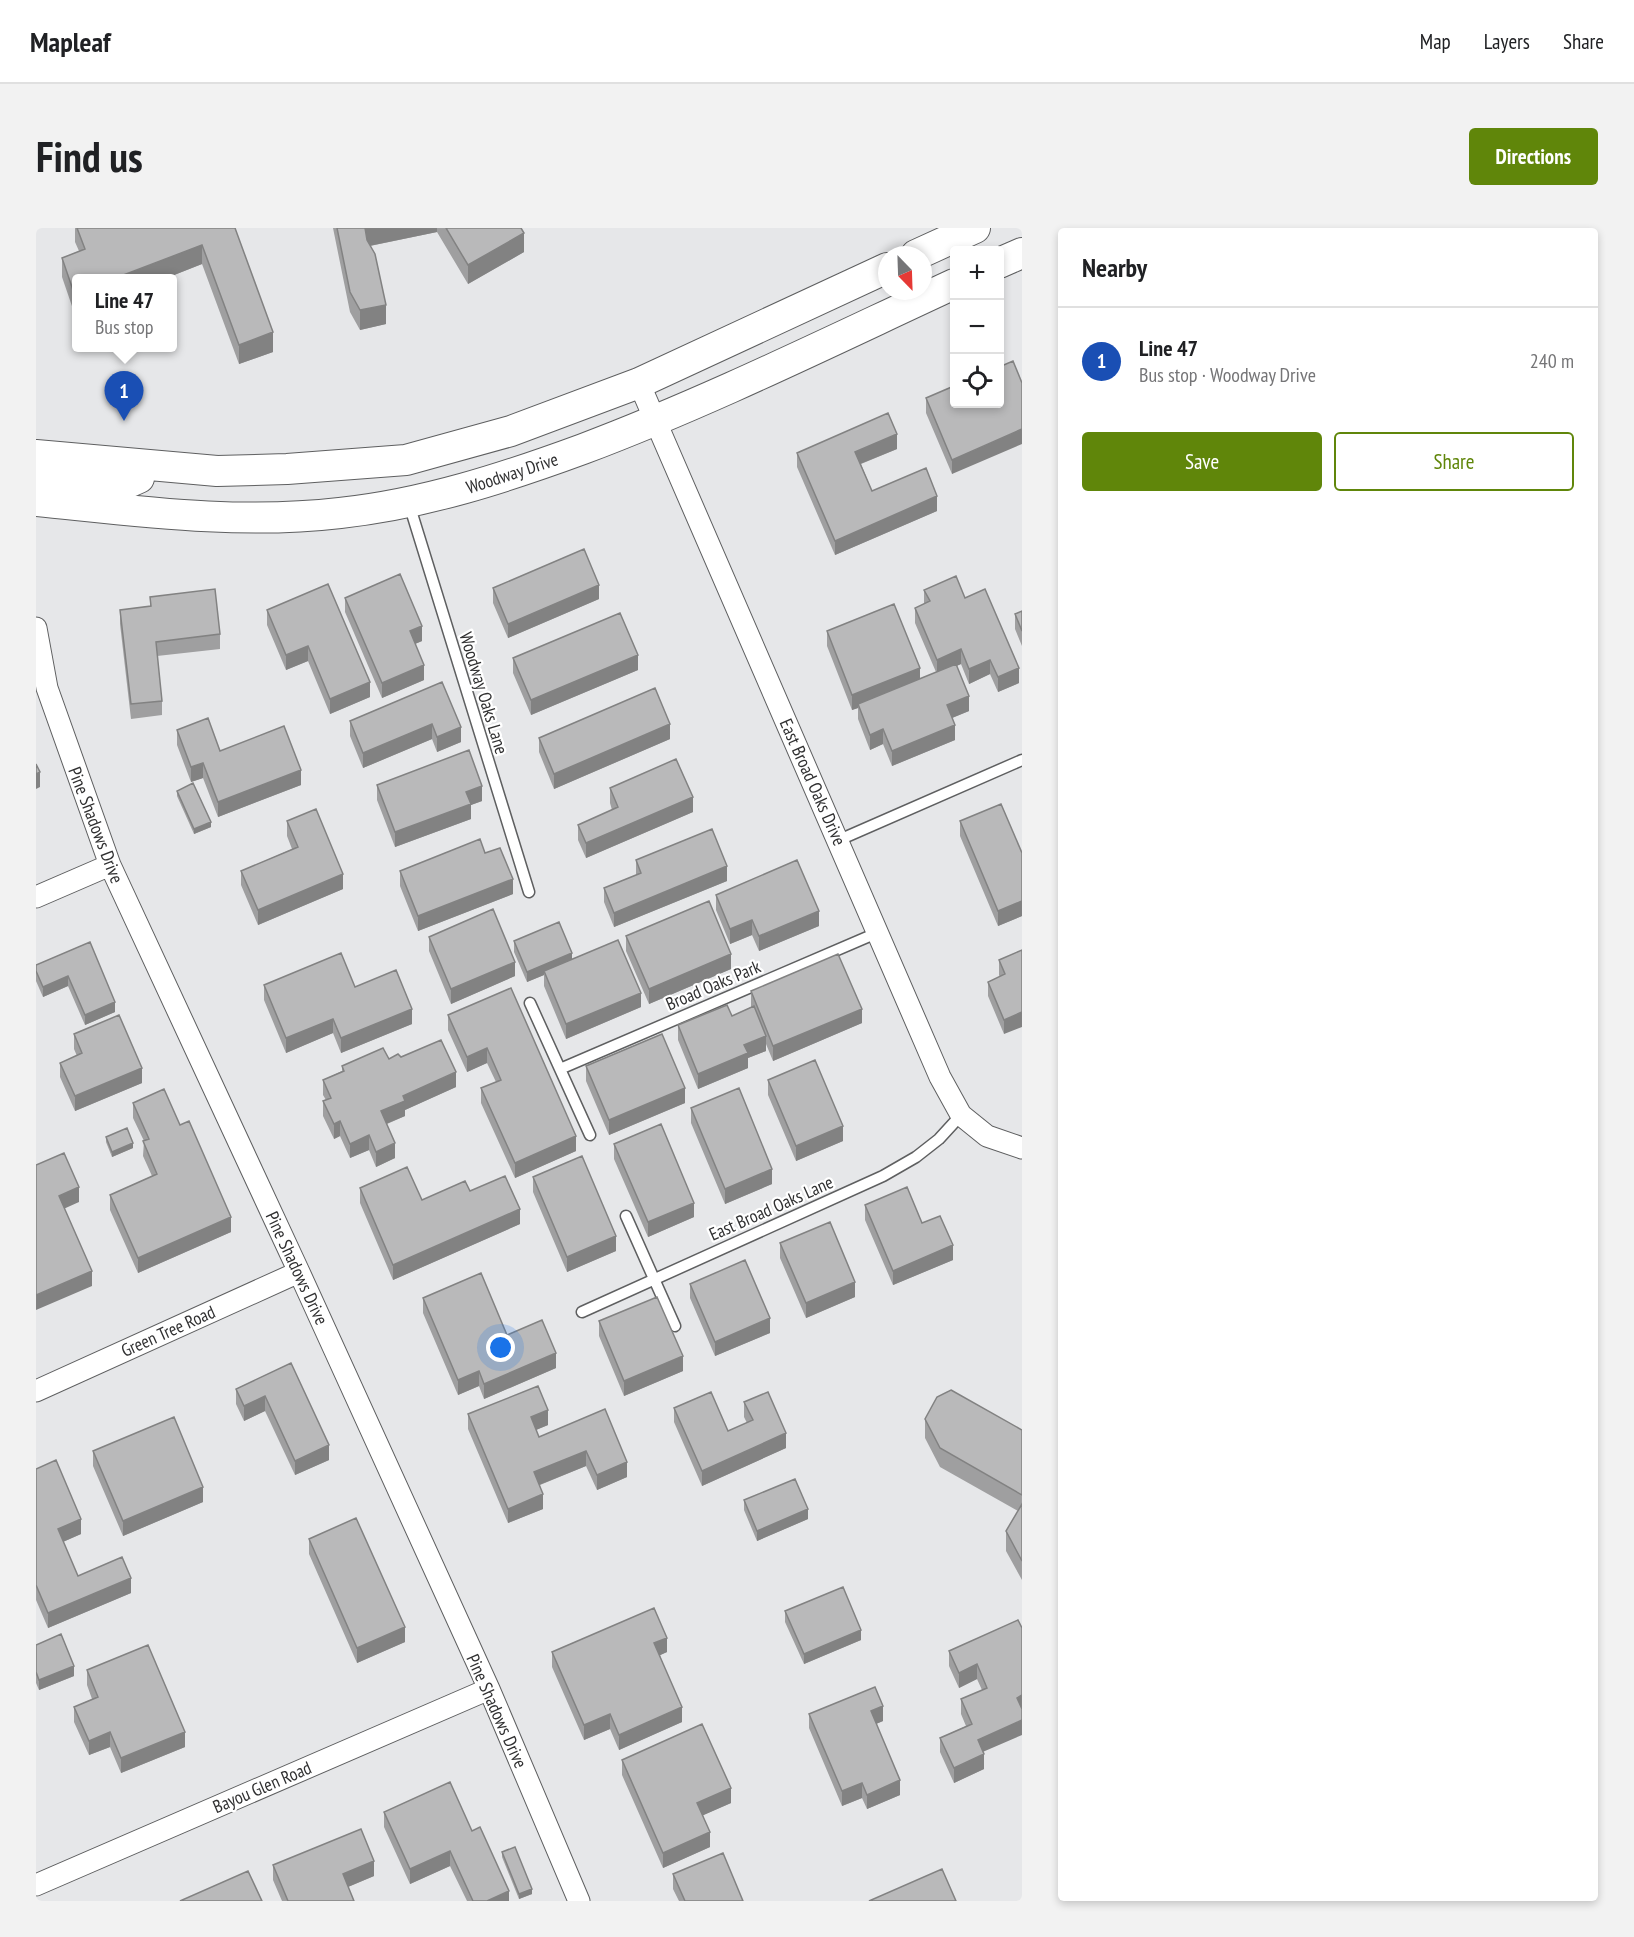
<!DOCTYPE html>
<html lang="en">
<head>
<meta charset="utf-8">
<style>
	body { margin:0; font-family:"PT Sans Narrow",sans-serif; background:#f2f2f2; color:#202124 }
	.controls { position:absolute; right:18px; top:18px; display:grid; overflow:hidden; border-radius:6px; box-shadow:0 3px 9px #0003 }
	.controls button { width:54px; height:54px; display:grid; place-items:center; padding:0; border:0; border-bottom:2px solid #e0e0e0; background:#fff; color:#202124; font:30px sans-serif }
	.compass { position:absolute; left:842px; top:18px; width:54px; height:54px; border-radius:50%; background:#fff; box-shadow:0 3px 9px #0003; rotate:157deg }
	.you { position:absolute; left:465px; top:1120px; width:21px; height:21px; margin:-15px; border:4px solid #fff; border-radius:50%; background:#1a73e8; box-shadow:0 0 0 9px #1a73e833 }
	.badge { display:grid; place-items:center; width:39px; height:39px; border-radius:50%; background:#60860a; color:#fff; font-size:20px; font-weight:700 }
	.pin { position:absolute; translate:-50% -50px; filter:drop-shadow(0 2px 3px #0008) }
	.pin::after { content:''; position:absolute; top:32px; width:21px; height:18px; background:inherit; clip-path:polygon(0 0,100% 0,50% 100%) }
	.popup { position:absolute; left:36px; top:46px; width:105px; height:78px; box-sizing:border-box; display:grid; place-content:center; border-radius:6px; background:#fff; filter:drop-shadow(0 2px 4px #0005); font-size:20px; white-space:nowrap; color:#757577 }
	.popup b { font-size:22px; color:#202124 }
	.popup::after { content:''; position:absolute; left:50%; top:100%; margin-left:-12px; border:12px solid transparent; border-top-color:#fff }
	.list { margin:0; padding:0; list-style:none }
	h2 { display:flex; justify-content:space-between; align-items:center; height:78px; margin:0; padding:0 24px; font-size:26px }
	h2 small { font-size:20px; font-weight:400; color:#757577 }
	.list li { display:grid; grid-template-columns:39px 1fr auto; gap:18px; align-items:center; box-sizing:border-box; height:108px; padding:0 24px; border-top:2px solid #e0e0e0 }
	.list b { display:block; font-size:22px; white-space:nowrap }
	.list p { margin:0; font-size:20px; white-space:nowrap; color:#757577 }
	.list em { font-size:20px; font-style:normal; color:#757577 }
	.actions { display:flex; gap:12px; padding:18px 24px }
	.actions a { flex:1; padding:14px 0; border:2px solid #60860a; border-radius:6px; text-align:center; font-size:21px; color:#60860a }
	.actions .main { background:#60860a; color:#fff }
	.icon { flex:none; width:33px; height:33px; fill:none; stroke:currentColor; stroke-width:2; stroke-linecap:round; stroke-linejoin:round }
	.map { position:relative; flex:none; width:986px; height:1673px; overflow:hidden; border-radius:6px }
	header { display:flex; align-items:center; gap:36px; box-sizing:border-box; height:84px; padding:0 30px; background:#fff; border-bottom:2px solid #e0e0e0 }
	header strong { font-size:28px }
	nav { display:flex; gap:33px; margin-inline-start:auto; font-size:21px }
	.intro { display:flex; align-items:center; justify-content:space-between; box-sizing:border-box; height:144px; padding:0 36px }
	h1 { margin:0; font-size:42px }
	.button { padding:15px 27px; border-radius:6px; background:#60860a; color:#fff; font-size:21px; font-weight:700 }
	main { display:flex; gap:36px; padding:0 36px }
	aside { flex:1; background:#fff; border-radius:6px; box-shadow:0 3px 9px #0003 }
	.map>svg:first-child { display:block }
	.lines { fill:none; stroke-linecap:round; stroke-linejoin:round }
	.lane-casing { stroke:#5e5f60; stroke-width:13 }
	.street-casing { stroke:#5e5f60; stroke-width:23 }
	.secondary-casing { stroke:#5e5f60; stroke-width:32 }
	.lane { stroke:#fff; stroke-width:10 }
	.street { stroke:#fff; stroke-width:21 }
	.secondary { stroke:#fff; stroke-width:30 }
	.wall { fill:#9f9fa0 }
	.shaded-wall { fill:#828282 }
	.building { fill:#b9b9ba; stroke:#828282; stroke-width:1.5 }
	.labels { text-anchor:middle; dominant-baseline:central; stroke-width:4.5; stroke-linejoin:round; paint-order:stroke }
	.street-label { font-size:18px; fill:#303031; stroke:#fff }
</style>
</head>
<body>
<header>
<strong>Mapleaf</strong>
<nav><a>Map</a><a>Layers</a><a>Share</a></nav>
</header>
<div class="intro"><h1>Find us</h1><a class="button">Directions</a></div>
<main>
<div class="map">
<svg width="986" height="1673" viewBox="0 0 986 1673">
	<rect width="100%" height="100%" fill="#e6e7e9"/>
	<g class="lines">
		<g class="lane-casing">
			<path id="lane" d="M373,276L493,664
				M803,612L986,532
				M494,775L554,907
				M524,841L843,704
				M590,988L639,1098
				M546,1084L847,948L880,929L903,911L925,887"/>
		</g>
		<g class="street-casing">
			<path id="street" d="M603,155L904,849L925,887L951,908L986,920
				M0,400L11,460L74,637L263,1044L453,1461L543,1673
				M0,669L74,637
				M0,1163L263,1044
				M0,1657L453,1461"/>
		</g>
		<g class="secondary-casing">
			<path id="secondary" d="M880,27L939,0
				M963,35L986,25
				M0,227L181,243L251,241L370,232L475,203L603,155L851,40
				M0,253L94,254L103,250
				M0,273C101,283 202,297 304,285C388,276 468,250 547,221C674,173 795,113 918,56"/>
		</g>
		<use href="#lane" class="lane"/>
		<use href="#street" class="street"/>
		<use href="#secondary" class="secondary"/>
	</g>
	<path class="wall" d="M39,0H199L237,124L203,136L166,36L128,51H40V83L38,84L26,49V30L43,23L39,14Z
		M297,0H485L488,24L432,56L401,4L334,18L350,96L324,102L314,84Z
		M986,155L916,246L890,185V170Z
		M861,221L825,236L836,263L901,283L799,327L761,239V225Z
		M457,360L563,371L472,410L457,375Z
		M888,362L929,370L983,455L962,464L954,446L933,456L925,436L920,438L933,483L916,490L919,512L856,538L847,516L834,522L822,491V480L816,482L791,418V403L884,451L900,444L879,395V380L888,376Z
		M114,369L184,406V421L121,428L126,473V487L95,491L84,396V382L114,378Z
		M309,370L386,413L379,416L388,452L346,470L309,384Z
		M231,382L334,469L294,486L272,433L250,442L231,397Z
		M986,383V418L979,401V386Z
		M477,430L602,442L495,487L477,445Z
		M406,454L425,514L401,524L396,511L327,540L314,508V493Z
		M141,502L184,523L265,557L182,589L167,550L155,554L141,517Z
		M503,510L634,511L518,561L503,524Z
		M341,557L446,573L435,577V591L359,619L341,572Z
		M574,560L657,584L550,630L542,612V597L576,582L574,575Z
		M141,563L175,599L158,606L141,568Z
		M251,593L307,661L222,697L205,657V643L256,621L251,608Z
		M924,593L986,625V688L962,698L924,608Z
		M449,625L477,666L382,703L364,658V643Z
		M600,632L691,653L578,699L568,674V660L600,647Z
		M680,667L783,698L723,723L716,707L694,716L680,682Z
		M590,708L695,741L613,776L590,723Z
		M393,709L479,748L415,776L393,723Z
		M478,713L536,731L605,779L530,811L508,758V747L491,754L478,724Z
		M54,714L79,784L49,797L32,758L7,769L0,753V737Z
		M986,722L968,806L952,768V754L964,749L963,747V732Z
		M228,757L319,759L376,796L305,825L297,805L250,825L228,772Z
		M475,760L540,923L479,950L445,875V860L460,854L451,835L431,844L412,802V787Z
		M715,763L826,795L737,833L730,816V823L712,830V840L662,861L642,812V797L696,788L715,779Z
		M38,806L106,855L39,883L24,849V835L41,828L38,821Z
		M365,829L420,859L369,882V888L351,896L359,930L340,939L333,922L314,930L304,908L298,911L287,888V873L290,872L287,867V852L306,843V838Z
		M550,838L649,875L573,907L550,853Z
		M732,852L807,913L760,933L732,867Z
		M97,875L144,897L195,1004L102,1045L74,982V967L116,948L107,928L108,913L97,890Z
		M655,880L736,956L689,976L655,895Z
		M70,909L97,920L76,929L70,914Z
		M578,916L658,989L612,1009L578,931Z
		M497,949L580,1023L531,1044L497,964Z
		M324,960L386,972L434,963L484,996L357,1052L324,975Z
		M829,977L886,995L917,1032L857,1057L829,992Z
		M744,1015L819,1069L770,1090L744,1030Z
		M654,1056L734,1105L679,1128L654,1070Z
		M387,1070L471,1107L520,1140L448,1171L443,1158L422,1167L387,1085Z
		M563,1093L647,1143L588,1168L563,1108Z
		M255,1135L293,1232L259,1247L229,1183L208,1193L200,1176V1161Z
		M708,1174L750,1220L666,1258L638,1194V1180L692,1203L711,1195L708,1189Z
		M569,1181L591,1249L561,1262L550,1238L504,1257L507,1281L472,1295L432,1201V1186L512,1197L500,1202L503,1209Z
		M889,1191L986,1202V1352L970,1323V1303L982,1283L904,1239L889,1210Z
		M57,1223L167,1274L87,1308L57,1238Z
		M0,1241L45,1306L27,1314L42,1348L95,1365L12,1400L0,1372Z
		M708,1272L772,1291L721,1313L708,1282Z
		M273,1311L369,1414L321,1435L273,1326Z
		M749,1383L825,1412L768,1436L749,1394Z
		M982,1392L947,1524L948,1541L918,1555L904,1524V1510L930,1498L925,1486V1471L946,1462L941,1451L923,1460L913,1438V1423Z
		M0,1417L38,1448L3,1462L0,1455Z
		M516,1424H631L624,1427L646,1494L583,1522L574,1501L548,1512L516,1439Z
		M51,1442L149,1519L85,1545L74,1519L53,1527L38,1494V1479L56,1471L51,1457Z
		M773,1486L847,1493L840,1496L864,1567L831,1581L826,1570L806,1578L773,1500Z
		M586,1532L695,1575L667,1587L674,1619L627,1640L586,1547Z
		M348,1584L436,1603L473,1673H431L414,1638L374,1656L348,1599Z
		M466,1624L496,1666L483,1671L466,1629Z
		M237,1637L338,1648L312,1659L318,1673H246L237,1652Z
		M637,1646L707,1673H643L637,1661Z"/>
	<path class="shaded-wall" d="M328,0H401V4L328,19Z
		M488,5V24L432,56V37Z
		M166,17V36L128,51H77Z
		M40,64V83L38,84V65Z
		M350,77V96L324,102V82Z
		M237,104V124L203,136V117Z
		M986,201V216L916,246V232Z
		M861,206V221L819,238V224Z
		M901,268V283L799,327V313Z
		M563,357V371L472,410V396Z
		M386,398V413L374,418V403Z
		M272,418V433L250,442V427Z
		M925,421V436L901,447V432Z
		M602,427V442L495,487V472Z
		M954,432V446L933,456V441Z
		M388,437V452L346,470V455Z
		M884,440V455L822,476V480L816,482V467Z
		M983,440V455L962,464V449Z
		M334,454V469L294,486V471Z
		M933,468V483L911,492V477Z
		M396,496V511L327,540V525Z
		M634,496V511L518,561V546Z
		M919,497V512L856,538V523Z
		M425,499V514L401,524V509Z
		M847,501V516L834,522V507Z
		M167,535V550L155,554V539Z
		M265,542V557L182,589V574Z
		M4,544V559L0,561V546Z
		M446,558V573L435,577V591L359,619V604L430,564Z
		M657,569V584L550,630V615Z
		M175,594V599L158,606V601Z
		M691,638V653L578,699V685Z
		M307,646V661L222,697V682Z
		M477,651V666L382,703V688Z
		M986,673V688L962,698V683Z
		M783,683V698L723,723V708Z
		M716,692V707L694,716V701Z
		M536,725V735L508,743V747L491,754V744Z
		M695,726V741L613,776V761Z
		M479,734V748L415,776V761Z
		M32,748V758L7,769V759Z
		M605,765V779L530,811V796Z
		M79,774V784L49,797V787Z
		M376,781V796L305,825V810Z
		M826,781V795L737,833V818Z
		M986,784V799L968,806V792Z
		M297,791V805L250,825V810Z
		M730,808V823L712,830V840L662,861V846L708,817Z
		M451,820V835L431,844V829Z
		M106,840V855L39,883V868Z
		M420,844V859L369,882V888L345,898V883L367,868Z
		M649,860V875L573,907V892Z
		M304,893V908L298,911V896Z
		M807,898V913L760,933V918Z
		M333,907V922L314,930V916Z
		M540,908V923L479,950V935Z
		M97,915V920L76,929V924Z
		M359,915V930L340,939V924Z
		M736,941V956L689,976V961Z
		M43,959V974L23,983V968Z
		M658,975V989L612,1009V994Z
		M484,981V996L357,1052V1037Z
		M195,989V1004L102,1045V1030Z
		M580,1008V1023L531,1044V1029Z
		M917,1017V1032L857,1057V1043Z
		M56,1043V1058L0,1082V1067Z
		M819,1054V1069L770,1090V1075Z
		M734,1090V1105L679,1128V1114Z
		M520,1125V1140L448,1171V1156Z
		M647,1128V1143L588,1168V1153Z
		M443,1143V1158L422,1167V1152Z
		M229,1168V1183L208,1193V1178Z
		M512,1182V1197L495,1204V1189Z
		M750,1205V1220L666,1258V1243Z
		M293,1217V1232L259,1247V1233Z
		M550,1223V1238L498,1259V1244Z
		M591,1234V1249L561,1262V1247Z
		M167,1259V1274L87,1308V1293Z
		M507,1266V1281L472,1295V1281Z
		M772,1281V1291L721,1313V1303Z
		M45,1291V1306L22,1316V1301Z
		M95,1350V1365L12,1400V1385Z
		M369,1399V1414L321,1435V1420Z
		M825,1402V1412L768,1436V1426Z
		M631,1410V1424L618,1430V1415Z
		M941,1436V1451L923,1460V1445Z
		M38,1438V1448L3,1462V1452Z
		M986,1467V1482L981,1470Z
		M847,1478V1493L835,1498V1483Z
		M646,1479V1494L583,1522V1507Z
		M574,1486V1501L548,1512V1497Z
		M986,1492V1507L942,1526V1512Z
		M74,1504V1519L53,1527V1513Z
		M149,1504V1519L85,1545V1530Z
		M948,1526V1541L918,1555V1540Z
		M864,1552V1567L831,1581V1567Z
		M826,1555V1570L806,1578V1563Z
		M695,1560V1575L661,1590V1575Z
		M674,1604V1619L627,1640V1625Z
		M414,1623V1638L374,1656V1641Z
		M338,1633V1648L307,1661V1646Z
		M496,1661V1666L483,1671V1666Z
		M473,1663V1673H451Z"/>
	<path class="building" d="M41,0H199L237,104L203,117L166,17L77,51H40V64L38,65L26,30L49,21Z
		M301,0H329L331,12L339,26L350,77L324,82L314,64Z
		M410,0H485L488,5L432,37Z
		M977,133L986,155V201L916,232L890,170L918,158V176H963V139Z
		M852,185L861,206L819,224L836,263L890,240L901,268L799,313L761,225Z
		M548,321L563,357L472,396L457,360Z
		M364,346L386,398L374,403L388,437L346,455L309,370Z
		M920,348L929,370L949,361L983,440L962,449L954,432L933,441L925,421L901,432L879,380L894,373L888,362Z
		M292,356L334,454L294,471L272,418L250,427L231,382Z
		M179,361L184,406L120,414L126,473L95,476L84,382L115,378L114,369Z
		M858,376L884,440L816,467L791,403Z
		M986,383V403L979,386Z
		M584,385L602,427L495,472L477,430Z
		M920,436L933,468L911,477L919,497L856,523L847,501L834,507L822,476Z
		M406,454L425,499L401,509L396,496L327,525L314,493Z
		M619,460L634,496L518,546L503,510Z
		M172,490L184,523L248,498L265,542L182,574L167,535L155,539L141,502Z
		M433,522L446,558L430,564L435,576L359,604L341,557Z
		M640,531L657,569L550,615L542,597L582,579L574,560Z
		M0,536L4,544L0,546Z
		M157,555L175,594L158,601L141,563Z
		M965,576L986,625V673L962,683L924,593Z
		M280,581L307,646L222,682L205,643L262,619L251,593Z
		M676,601L691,638L578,685L568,660L605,645L600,632Z
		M444,611L449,625L464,620L477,651L382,688L364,643Z
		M761,632L783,683L723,708L716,692L694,701L680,667Z
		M673,673L695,726L613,761L590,708Z
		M457,681L479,734L415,761L393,709Z
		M523,694L536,725L491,744L478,713Z
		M582,712L605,765L530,796L508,743Z
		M54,714L79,774L49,787L32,748L7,759L0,743V737Z
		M986,722V784L968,792L952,754L969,746L963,732Z
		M305,725L319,759L360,742L376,781L305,810L297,791L250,810L228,757Z
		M802,726L826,781L737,818L715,763Z
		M475,760L540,908L479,935L445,860L465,852L451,820L431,829L412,787Z
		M691,777L696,788L718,778L730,808L708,817L712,825L662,846L642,797Z
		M83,787L106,840L39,868L24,835L46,825L38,806Z
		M626,806L649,860L573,892L550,838Z
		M405,812L420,844L367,868L369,873L345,883L359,915L340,924L333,907L314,916L304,893L298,896L287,873L295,870L287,852L308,843L306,838L347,820L353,831L362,826L365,829Z
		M779,832L807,898L760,918L732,852Z
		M703,860L736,941L689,961L655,880Z
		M128,861L144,897L153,893L195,989L102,1030L74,967L121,946L107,913L113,911L97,875Z
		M625,896L658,975L612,994L578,916Z
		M91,900L97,915L76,924L70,909Z
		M28,925L43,959L23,968L56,1043L0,1067V937Z
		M546,928L580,1008L531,1029L497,949Z
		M371,939L386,972L429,953L434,963L469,948L484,981L357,1037L324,960Z
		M871,959L886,995L904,988L917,1017L857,1043L829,977Z
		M794,994L819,1054L770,1075L744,1015Z
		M709,1032L734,1090L679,1114L654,1056Z
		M445,1045L471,1107L506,1092L520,1125L448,1156L443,1143L422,1152L387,1070Z
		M621,1069L647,1128L588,1153L563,1093Z
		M255,1135L293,1217L259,1233L229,1168L208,1178L200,1161Z
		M502,1158L512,1182L495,1189L503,1209L569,1181L591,1234L561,1247L550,1223L498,1244L507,1266L472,1281L432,1186Z
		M915,1162L986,1202V1267L904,1220L889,1191L901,1169Z
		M675,1164L692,1203L717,1192L708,1174L732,1164L750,1205L666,1243L638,1180Z
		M138,1189L167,1259L87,1293L57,1223Z
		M20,1232L45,1291L22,1301L42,1348L86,1329L95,1350L12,1385L0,1357V1241Z
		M759,1251L772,1281L721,1303L708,1272Z
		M986,1276V1333L970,1303Z
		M320,1290L369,1399L321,1420L273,1311Z
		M807,1359L825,1402L768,1426L749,1383Z
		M618,1380L631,1410L618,1415L646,1479L583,1507L574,1486L548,1497L516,1424Z
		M982,1392L986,1400V1467L981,1470L986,1481V1492L942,1512L948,1526L918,1540L904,1510L936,1496L925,1471L951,1460L941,1436L923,1445L913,1423Z
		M25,1406L38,1438L3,1452L0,1444V1417Z
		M112,1417L149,1504L85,1530L74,1504L53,1513L38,1479L62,1469L51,1442Z
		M839,1459L847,1478L835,1483L864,1552L831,1567L826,1555L806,1563L773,1486Z
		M666,1496L695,1560L661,1575L674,1604L627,1625L586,1532Z
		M414,1554L436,1603L444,1599L473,1663L451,1673H437L414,1623L374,1641L348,1584Z
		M325,1601L338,1633L307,1646L318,1673H252L237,1637Z
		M479,1619L496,1661L483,1666L466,1624Z
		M687,1625L707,1673H649L637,1646Z
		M906,1641L920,1673H833Z
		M212,1643L226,1673H144Z"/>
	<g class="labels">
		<g class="street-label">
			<text transform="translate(476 245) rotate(-18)">Woodway Drive</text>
			<text transform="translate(448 465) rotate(73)">Woodway Oaks Lane</text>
			<text transform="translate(777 554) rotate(66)">East Broad Oaks Drive</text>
			<text transform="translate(60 597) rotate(69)">Pine Shadows Drive</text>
			<text transform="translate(677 757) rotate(-23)">Broad Oaks Park</text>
			<text transform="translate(735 980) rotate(-24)">East Broad Oaks Lane</text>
			<text transform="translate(261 1040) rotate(65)">Pine Shadows Drive</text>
			<text transform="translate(132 1103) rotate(-24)">Green Tree Road</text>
			<text transform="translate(461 1483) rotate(66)">Pine Shadows Drive</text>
			<text transform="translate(226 1559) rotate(-23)">Bayou Glen Road</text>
		</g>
	</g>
</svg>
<div class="controls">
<button>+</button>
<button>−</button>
<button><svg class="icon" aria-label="locate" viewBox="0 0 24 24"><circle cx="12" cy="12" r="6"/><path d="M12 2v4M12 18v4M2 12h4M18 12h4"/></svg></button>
</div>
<svg class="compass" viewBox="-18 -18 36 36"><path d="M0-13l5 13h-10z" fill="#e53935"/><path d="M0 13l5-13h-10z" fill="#757577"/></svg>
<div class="you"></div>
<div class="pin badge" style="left:88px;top:193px;background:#1a4fb4">1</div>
<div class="popup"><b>Line 47</b>Bus stop</div>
</div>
<aside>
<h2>Nearby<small></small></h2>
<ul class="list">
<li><span class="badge" style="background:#1a4fb4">1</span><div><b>Line 47</b><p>Bus stop · Woodway Drive</p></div><em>240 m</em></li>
</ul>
<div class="actions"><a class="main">Save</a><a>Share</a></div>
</aside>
</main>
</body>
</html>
